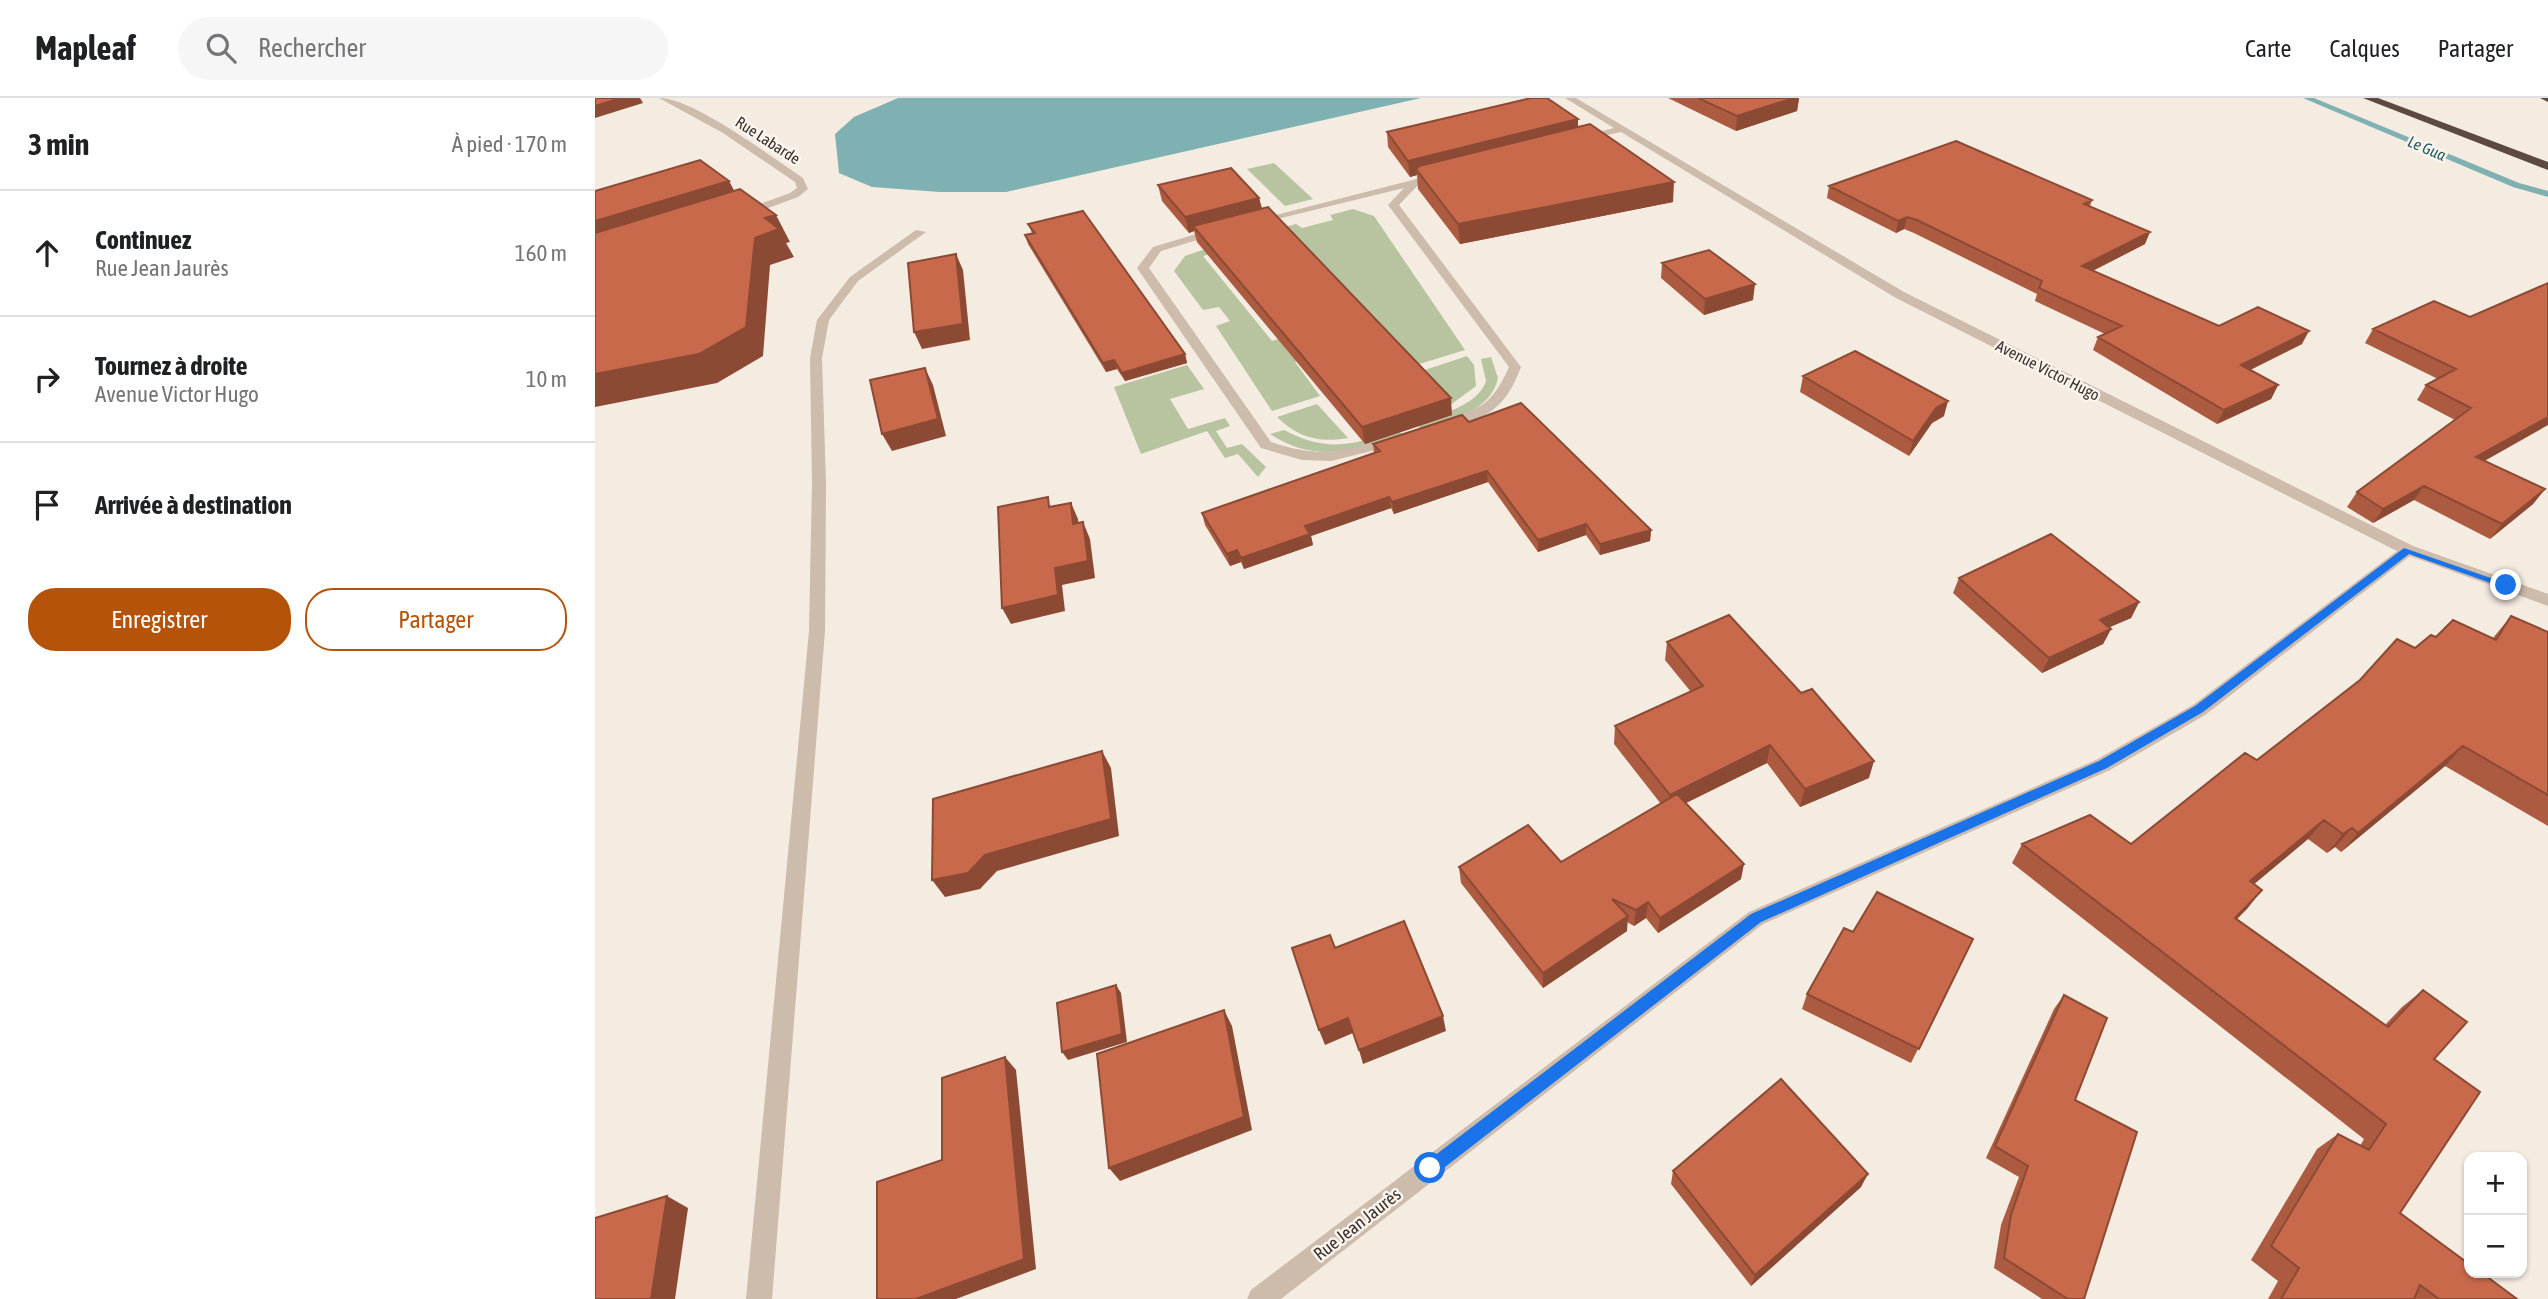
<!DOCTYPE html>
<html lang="fr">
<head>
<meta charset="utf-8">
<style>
	body { margin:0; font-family:"Asap Condensed",sans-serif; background:#f6f6f6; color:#202124 }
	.controls { position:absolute; right:21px; bottom:21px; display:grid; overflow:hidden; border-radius:14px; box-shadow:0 2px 5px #0004 }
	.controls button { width:63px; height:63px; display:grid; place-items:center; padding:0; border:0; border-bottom:2px solid #e0e0e0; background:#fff; color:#202124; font:35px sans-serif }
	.stop { position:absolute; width:21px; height:21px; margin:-16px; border:5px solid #1a73e8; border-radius:50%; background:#fff }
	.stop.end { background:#1a73e8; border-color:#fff; box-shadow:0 2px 7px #0008 }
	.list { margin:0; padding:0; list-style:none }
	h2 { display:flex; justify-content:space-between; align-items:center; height:91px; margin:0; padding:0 28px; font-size:30px }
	h2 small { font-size:23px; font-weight:400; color:#757577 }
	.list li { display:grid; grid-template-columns:46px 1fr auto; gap:21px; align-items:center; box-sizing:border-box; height:126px; padding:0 28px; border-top:2px solid #e0e0e0 }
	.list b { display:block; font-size:26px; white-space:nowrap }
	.list p { margin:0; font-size:23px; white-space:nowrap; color:#757577 }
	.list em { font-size:23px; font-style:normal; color:#757577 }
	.actions { display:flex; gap:14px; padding:21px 28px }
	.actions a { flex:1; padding:16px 0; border:2px solid #b45309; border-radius:28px; text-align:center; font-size:24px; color:#b45309 }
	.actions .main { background:#b45309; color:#fff }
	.icon { flex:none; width:38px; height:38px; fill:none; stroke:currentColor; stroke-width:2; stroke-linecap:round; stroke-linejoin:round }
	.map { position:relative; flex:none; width:1953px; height:1201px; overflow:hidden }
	header { display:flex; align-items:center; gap:42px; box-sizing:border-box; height:98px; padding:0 35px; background:#fff; border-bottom:2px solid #e0e0e0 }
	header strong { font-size:33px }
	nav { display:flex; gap:38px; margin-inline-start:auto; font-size:24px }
	.search { width:490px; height:63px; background:#f6f6f6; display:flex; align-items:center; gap:18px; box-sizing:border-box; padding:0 24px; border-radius:38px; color:#757577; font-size:26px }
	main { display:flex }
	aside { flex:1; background:#fff }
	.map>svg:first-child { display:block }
	.green { fill:#b8c4a0 }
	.water { fill:#7fb0b2 }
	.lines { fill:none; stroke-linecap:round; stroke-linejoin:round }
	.stream { fill:#7fb0b2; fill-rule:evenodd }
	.minor { fill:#cdbbac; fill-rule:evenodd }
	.motorway { fill:#5c4a42; fill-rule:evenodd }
	.wall { fill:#ac5a40 }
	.shaded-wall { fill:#8c4a34 }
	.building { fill:#c8694b; stroke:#8c4a34; stroke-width:2 }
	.route { fill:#1a73e8 }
	.labels { text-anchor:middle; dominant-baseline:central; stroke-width:5; stroke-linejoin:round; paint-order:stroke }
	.far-street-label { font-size:16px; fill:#3b302b; stroke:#fbf5ee }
	.far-water-label { font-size:16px; font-style:italic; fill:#1f5a5e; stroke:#fbf5ee }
	.street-label { font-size:18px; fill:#3b302b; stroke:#fbf5ee }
</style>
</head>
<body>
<header>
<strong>Mapleaf</strong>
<div class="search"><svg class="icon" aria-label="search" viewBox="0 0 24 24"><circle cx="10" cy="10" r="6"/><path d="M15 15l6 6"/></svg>Rechercher</div>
<nav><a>Carte</a><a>Calques</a><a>Partager</a></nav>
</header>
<main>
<aside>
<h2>3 min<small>À pied · 170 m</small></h2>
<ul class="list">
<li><svg class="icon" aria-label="ahead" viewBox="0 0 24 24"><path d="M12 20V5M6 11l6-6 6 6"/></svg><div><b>Continuez</b><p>Rue Jean Jaurès</p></div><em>160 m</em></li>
<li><svg class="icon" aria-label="right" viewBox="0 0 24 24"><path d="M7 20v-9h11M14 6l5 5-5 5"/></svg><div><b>Tournez à droite</b><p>Avenue Victor Hugo</p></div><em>10 m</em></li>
<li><svg class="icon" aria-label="arrive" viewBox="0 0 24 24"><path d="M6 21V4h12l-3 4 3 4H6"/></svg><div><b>Arrivée à destination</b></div></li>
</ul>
<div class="actions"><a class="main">Enregistrer</a><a>Partager</a></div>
</aside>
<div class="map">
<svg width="1953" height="1201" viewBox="0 0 1953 1201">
	<rect width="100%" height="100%" fill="#f4ebe1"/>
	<path class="green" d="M679,65L718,101L690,108L652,71Z
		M758,111L779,118L870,252L821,267L785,237L700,264L725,298L677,313L621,228L635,223L624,209L608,212L579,173L590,158L634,143L640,150L608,158L677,243L764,216L663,136L701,126L707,130L738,122L735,117Z
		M872,258L879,267L881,288L854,308L824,274Z
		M896,259L903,280C896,314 855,322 826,331L821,325C844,316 882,309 891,283L886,261Z
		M592,267L609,291L575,301L593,331L630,320L635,328L621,333L632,350L647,346L671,369L663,379L643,356L630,360L612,333L546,356L519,289Z
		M722,306L753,340C725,345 703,340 682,319Z
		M689,332C731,355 760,347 803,332L808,337C761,353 720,366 675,336Z"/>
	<path class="water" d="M303,0H826L411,94H345L277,89L244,75L240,36L259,19Z"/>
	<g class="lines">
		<path class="stream" d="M1708,0H1719L1924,85L1953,93V99L1918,89Z"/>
		<path class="minor" d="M64,0C99,0 176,59 208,80L213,91L203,99L151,118H143V114L195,95L202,90L200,84L128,35Z
			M970,0H981L1309,194L1818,448L1953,496V508L1815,458L1610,617L1515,672L1168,826L686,1201H652L656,1192L1154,814L1501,662L1598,607L1802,453L1301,200L1026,34L984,43V39L1019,30Z
			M845,75L849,76V80L824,86L804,107L926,269C910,311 893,320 850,331L845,330V324C883,312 897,308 914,269L793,107L809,90L658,127L653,124Z
			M621,130L626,133L625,135L566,153L554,170L676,344C730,362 748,352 800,339L805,340V346L736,363L707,362L666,350L542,170L558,149Z
			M321,132L331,134L263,183L234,222L227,260L231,385L230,533L177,1201H151L214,533L217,385L215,260L222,222L255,179Z"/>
		<path class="motorway" d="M1768,0H1783L1953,64V72Z
			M1945,0H1953V4Z"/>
	</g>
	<path class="wall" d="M1073,0H1204L1202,13L1141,33Z
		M983,21V29L1078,104L865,146L823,91L822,77L815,79L793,49L792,34Z
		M563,87L664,100L667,110L857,317L770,346L602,144L599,133L594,135L567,103Z
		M1234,88L1497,102L1495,108L1550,146L1497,173L1624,228L1707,246L1655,272L1683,287L1676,301L1622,326L1498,252L1503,239L1510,236L1440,203L1442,196L1319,135L1309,131L1301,135L1232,100Z
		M433,126L590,256L592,265L530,283L522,271L511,274L433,146L430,137L437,135Z
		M1067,165L1158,202L1109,217L1066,180Z
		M1875,219L1889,363L1950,391L1938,406L1895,441L1819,402L1778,425L1752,409L1762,394L1860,322L1822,302L1831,287L1843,281L1770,245L1778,231Z
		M1208,278L1349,318L1337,325L1314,358L1205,294Z
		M874,324L1056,432L1055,443L1005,457L991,437L943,454L893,384L799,416L796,410L716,438L718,447L649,471L646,464L635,468L610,427L607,415L779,355L778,346Z
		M1364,480L1544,504L1536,520L1514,529L1516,531L1508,546L1447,575L1358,495Z
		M1916,518L1953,534V728L1850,668L1746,754L1740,749L1732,755L1713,741L1659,786L1667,792L1642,821L1790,927L1807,909L1828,892L1839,961L1805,1115L1922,1201H1673L1683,1183L1656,1162L1722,1051L1743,1036L1765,1048L1769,1041L1417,765L1427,746H1536L1662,662L1820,550L1841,539L1898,540Z
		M1072,544L1274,680L1205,709L1172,665L1090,705L1146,781L1063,835L1051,820L1039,828L1032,824V833L948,890L866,785L864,769L966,764L1066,706L1019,646L1020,628L1096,594L1070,562Z
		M1258,834L1378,841L1316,965L1207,911L1212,896Z
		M1469,897L1480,1002L1489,1201H1447L1399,1170L1406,1127L1424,1079L1391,1060L1459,911Z
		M1078,1073L1266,1089L1156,1188L1076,1086Z"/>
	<path class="shaded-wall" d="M26,0H45L48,5L0,20V8Z
		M1199,0H1204L1202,13L1141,33L1142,18Z
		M983,21V36L821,71L822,77L815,79L813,63Z
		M134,83L148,109L0,156V123Z
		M1079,84L1078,104L865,146L863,126Z
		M664,100L668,116L598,128L599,133L594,135L590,119Z
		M181,117L195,144L191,145L199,159L175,167L168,258L122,285L0,309V276L160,140L170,120Z
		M1312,119L1309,131L1301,135L1303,123Z
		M1555,134L1550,146L1482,181L1487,168Z
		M361,156L368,172L375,242L327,251L319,234Z
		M1160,186L1158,202L1109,217L1110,201Z
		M1714,233L1707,246L1639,280L1646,267Z
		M590,256L592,265L530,283L527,275Z
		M519,262L522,271L511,274L508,265Z
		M330,270L338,287L351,338L297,353L287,336Z
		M1683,287L1676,301L1622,326L1629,312Z
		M856,300L857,317L770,346L767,329Z
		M1353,303L1349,318L1337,325L1314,358L1318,343L1341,310Z
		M1953,319V327L1870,374L1881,359Z
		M892,373L893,384L799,416L797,404Z
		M1829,388L1819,402L1778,425L1788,411Z
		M1950,391L1938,406L1895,441L1907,426Z
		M794,399L796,410L716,438L718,447L649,471L646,460L710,428Z
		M476,405L483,421L485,443L478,426Z
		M488,424L495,441L500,480L467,487L470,513L416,526L407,510L460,470Z
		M991,426V437L943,454V442Z
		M1056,432L1055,443L1005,457V446Z
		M642,452L646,464L635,468L632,456Z
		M1544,504L1536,520L1497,537L1505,522Z
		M1516,531L1508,546L1447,575L1454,560Z
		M1175,647L1172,665L1073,714L1075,697Z
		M1868,648L1850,668L1746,754L1763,735Z
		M507,653L516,670L524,738L402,773L385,791L350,799L337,782L390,757Z
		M1279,663L1274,680L1205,709L1210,691Z
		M1729,722L1713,741L1640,802L1655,783Z
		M1757,730L1740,749L1732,755L1748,736Z
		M1149,766L1146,781L1063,835L1065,820Z
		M1667,792L1652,811L1625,838L1640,820Z
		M1053,804L1051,820L1039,828L1041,812Z
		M1033,818L1032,833L948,890V875Z
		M521,887L526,895L532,944L473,962L467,954Z
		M629,912L637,928L657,1032L525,1083L514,1070Z
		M848,918L851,933L768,966L764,952Z
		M753,920L758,935L730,947L724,932Z
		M410,959L421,972L441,1171L361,1201H321Z
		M1273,1076L1266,1089L1156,1188L1160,1177Z
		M72,1098L93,1110L80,1201H56Z"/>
	<path class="building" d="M0,0H26L0,8Z
		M936,0H952L983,21L813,63L792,34Z
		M1103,0H1199L1142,18Z
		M995,26L1079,84L863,126L821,71L824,68Z
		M1361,43L1497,102L1489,106L1555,134L1487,168L1624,228L1663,209L1714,233L1646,267L1683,287L1629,312L1503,239L1527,228L1444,190L1447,183L1322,122L1312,119L1303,123L1234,88Z
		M105,62L134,83L0,123V93Z
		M636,70L664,100L590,119L563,87Z
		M145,91L181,117L170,120L184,131L160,140L151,229L104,256L0,276V135Z
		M673,109L856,300L767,329L598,128Z
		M488,113L590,256L527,275L519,262L508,265L430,137L440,135L433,126Z
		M1114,152L1160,186L1110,201L1067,165Z
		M361,156L368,226L319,234L313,165Z
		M1953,185V319L1881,359L1950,391L1907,426L1829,388L1788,411L1762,394L1876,310L1831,287L1861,271L1778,231L1839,203L1875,219Z
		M1260,253L1353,303L1341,310L1318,343L1208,278Z
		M330,270L343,321L287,336L275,282Z
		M926,305L1056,432L1005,446L991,426L943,442L892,373L797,404L794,399L710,428L715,436L646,460L642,452L632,456L607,415L785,353L778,346L867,317L874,324Z
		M453,399L454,409L476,405L478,426L488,424L493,463L460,470L463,497L407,510L403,409Z
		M1456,436L1544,504L1505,522L1516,531L1454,560L1364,480Z
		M1134,517L1206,595L1217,591L1279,663L1210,691L1175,647L1075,697L1020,628L1108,588L1072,544Z
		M1916,518L1953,534V697L1868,648L1763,735L1757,730L1748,736L1729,722L1655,783L1667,792L1640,820L1793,929L1828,892L1872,924L1839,961L1885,994L1805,1115L1874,1166V1175H1887L1922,1201H1844L1825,1187L1819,1201H1686L1704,1170L1676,1148L1743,1036L1774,1052L1791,1026L1427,746L1495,717L1536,746L1650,655L1662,662L1765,582L1802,541L1820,550L1836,537L1841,539L1858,522L1901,542Z
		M507,653L516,721L390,757L373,775L337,782L338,701Z
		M1082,696L1149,766L1065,820L1053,804L1041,812L1017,801L1033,818L948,875L864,769L933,727L966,764Z
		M1282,794L1378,841L1324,951L1212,896L1249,830L1258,834Z
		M809,823L848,918L764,952L753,920L724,932L697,850L735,837L740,850Z
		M521,887L527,936L467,954L462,905Z
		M1469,897L1512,920L1480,1002L1542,1034L1489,1201H1473L1409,1160L1416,1117L1433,1068L1400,1048Z
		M629,912L649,1019L514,1070L502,956Z
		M410,959L429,1161L321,1201H282V1084L347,1062V980Z
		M1186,981L1273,1076L1160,1177L1078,1073Z
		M72,1098L56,1201H0V1120Z"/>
	<path class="route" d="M1809,450L1916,487L1907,489L1814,456L1608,614L1512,670L1166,824L841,1076H830V1065L1156,816L1504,663L1600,608Z"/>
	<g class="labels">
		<g class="far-street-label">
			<text transform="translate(173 42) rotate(33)">Rue Labarde</text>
			<text transform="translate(1453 272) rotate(27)">Avenue Victor Hugo</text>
		</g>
		<g class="far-water-label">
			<text transform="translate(1832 50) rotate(23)">Le Gua</text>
		</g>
		<g class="street-label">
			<text transform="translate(762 1126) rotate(-38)">Rue Jean Jaurès</text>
		</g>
	</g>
</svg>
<div class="controls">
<button>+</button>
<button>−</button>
</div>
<div class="stop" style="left:835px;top:1070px"></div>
<div class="stop end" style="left:1911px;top:487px"></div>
</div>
</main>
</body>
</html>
